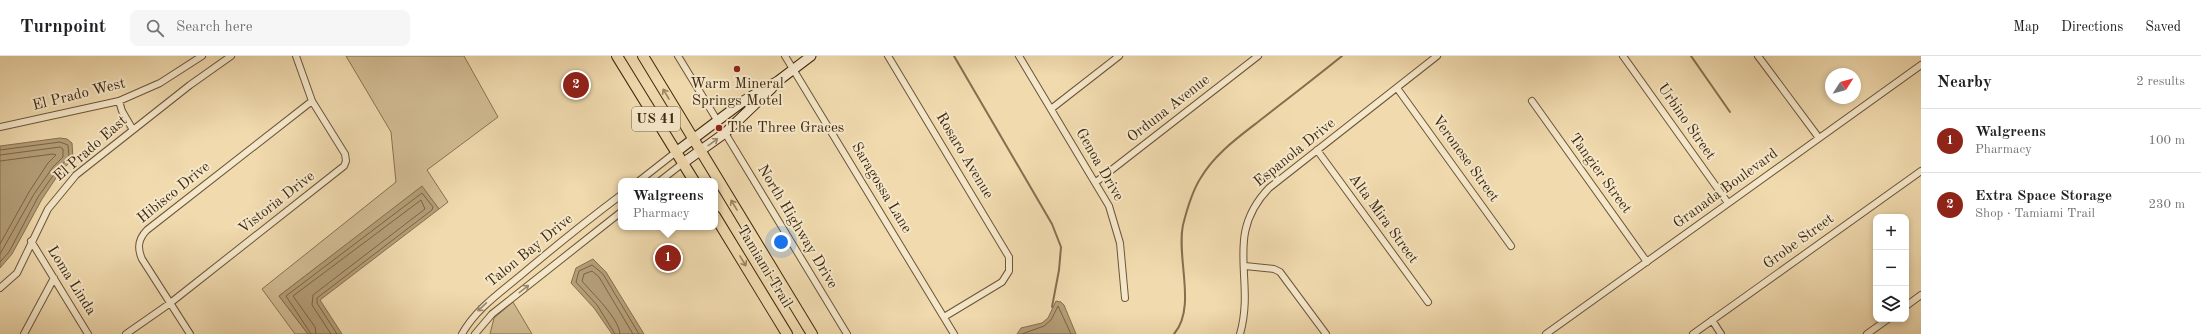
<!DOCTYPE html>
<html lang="en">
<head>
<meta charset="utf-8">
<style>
	body { margin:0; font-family:"Old Standard TT",serif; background:#f6f6f6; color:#202124 }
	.controls { position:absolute; right:12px; bottom:12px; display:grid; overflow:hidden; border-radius:8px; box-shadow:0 2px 6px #0003 }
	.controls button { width:36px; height:36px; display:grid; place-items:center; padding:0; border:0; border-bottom:1px solid #e0e0e0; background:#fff; color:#202124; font:20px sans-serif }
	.compass { position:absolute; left:1825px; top:12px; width:36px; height:36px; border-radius:50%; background:#fff; box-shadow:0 2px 6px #0003; rotate:54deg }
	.you { position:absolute; left:781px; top:186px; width:14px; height:14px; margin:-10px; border:3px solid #fff; border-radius:50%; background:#1a73e8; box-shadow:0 0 0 6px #1a73e833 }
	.badge { display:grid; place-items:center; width:26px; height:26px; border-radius:50%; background:#8f2418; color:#fff; font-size:13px; font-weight:700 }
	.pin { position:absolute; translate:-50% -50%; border:2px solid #fff; box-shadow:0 1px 4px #0006 }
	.popup { position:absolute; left:618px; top:122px; width:100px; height:52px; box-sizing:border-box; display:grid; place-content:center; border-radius:8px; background:#fff; filter:drop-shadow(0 1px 3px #0005); font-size:13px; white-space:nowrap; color:#757577 }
	.popup b { font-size:15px; color:#202124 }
	.popup::after { content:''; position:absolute; left:50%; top:100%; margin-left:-8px; border:8px solid transparent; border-top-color:#fff }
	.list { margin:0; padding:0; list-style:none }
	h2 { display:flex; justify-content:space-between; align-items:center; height:52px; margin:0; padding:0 16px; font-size:17px }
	h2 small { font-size:13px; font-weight:400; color:#757577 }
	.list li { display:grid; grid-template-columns:26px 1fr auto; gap:12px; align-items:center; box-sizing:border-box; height:64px; padding:0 16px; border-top:1px solid #e0e0e0 }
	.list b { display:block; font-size:15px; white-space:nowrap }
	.list p { margin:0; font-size:13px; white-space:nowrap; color:#757577 }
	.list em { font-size:13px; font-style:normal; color:#757577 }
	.icon { flex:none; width:22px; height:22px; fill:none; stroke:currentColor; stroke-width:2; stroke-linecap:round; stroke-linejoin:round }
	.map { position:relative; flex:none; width:1921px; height:278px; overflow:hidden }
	header { display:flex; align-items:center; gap:24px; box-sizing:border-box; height:56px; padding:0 20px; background:#fff; border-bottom:1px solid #e0e0e0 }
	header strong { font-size:19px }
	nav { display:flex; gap:22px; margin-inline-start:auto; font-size:14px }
	.search { width:280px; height:36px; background:#f6f6f6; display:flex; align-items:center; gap:10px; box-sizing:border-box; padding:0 14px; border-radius:8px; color:#757577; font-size:15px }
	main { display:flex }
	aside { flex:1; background:#fff }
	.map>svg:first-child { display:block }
	.green { fill:#d2bc93; stroke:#887252 }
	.water { fill:#b49e78; stroke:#856f4e }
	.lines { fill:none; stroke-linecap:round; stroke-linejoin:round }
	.shore { stroke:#7a6444; stroke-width:1 }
	.stream { stroke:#856f4e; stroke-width:2 }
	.street-casing { stroke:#6b5538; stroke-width:8 }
	.secondary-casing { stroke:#3f2910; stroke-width:11 }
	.primary-casing { stroke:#3f2910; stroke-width:12 }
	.street { stroke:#f5e7ca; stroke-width:6 }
	.secondary { stroke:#f5e7ca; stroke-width:9 }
	.primary { stroke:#f0daae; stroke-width:10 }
	.oneway { stroke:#98825f }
	.oneway2 { stroke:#9a886d }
	.poi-dot { fill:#8f2418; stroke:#f5e7ca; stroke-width:1.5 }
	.labels { text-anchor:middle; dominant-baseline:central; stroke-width:4; stroke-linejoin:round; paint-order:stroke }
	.shield { fill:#f5e7ca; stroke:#766248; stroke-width:1 }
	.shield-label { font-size:14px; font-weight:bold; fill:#3f2910 }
	.poi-label { font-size:15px; fill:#3f2910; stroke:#f5e7ca }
	.street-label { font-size:15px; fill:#3f2910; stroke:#f5e7ca }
</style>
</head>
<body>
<header>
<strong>Turnpoint</strong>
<div class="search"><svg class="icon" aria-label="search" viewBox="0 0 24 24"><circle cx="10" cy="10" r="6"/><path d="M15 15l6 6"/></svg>Search here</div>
<nav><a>Map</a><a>Directions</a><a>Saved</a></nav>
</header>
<main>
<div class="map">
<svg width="1921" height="278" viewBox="0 0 1921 278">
	<rect width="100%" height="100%" fill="#f0daae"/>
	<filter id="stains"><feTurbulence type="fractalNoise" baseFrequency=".005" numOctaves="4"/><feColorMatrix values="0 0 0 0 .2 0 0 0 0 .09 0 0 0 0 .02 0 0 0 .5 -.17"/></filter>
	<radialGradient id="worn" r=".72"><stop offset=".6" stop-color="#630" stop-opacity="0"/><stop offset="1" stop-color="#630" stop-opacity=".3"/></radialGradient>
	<path class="green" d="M346,0H464L498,61L427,114L448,146L439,153L422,131L279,240L308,278H295L262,233L396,126L391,76Z
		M513,246L532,278H490L494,262Z"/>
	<path class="water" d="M60,82L67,83L72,87L73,103L60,116L42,143L12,198L0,212V90Z
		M422,130L439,153L320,244L342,278H308L279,240Z
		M593,203L606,216L644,278H612L594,252L571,227L576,212Z
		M1056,245L1061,246L1064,249L1076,278H1017L1021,272L1042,267L1048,262Z"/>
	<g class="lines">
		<path class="shore" d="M0,94L60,86L68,89L69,101L57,114L38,141L9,196L0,206
			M0,99L60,91L63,93V101L53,111L34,138L0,198
			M0,105L53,98L56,99L48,107L29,136L0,188
			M311,278L286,240L422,137L433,151L432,154L317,242V247L337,278
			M316,278L315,271L293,240L421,144L425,153L313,239L312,249L331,278
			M615,278L597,249L576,226L579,215L592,209L603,218L639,278
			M620,278C619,262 592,237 582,225L584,218L592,215L599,221L633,278
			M1022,278L1044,270L1051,264L1058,250L1071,278"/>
		<path class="stream" d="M954,0L1052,168L1061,191L1059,214L1052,251
			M1691,0L1730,56
			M1174,278C1197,251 1176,202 1183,169C1187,153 1192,136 1200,123C1215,97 1240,80 1263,62C1290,41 1316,21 1342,0"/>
		<g class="street-casing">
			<path id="street" d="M678,0L717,64
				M785,0L954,278
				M888,0L1009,201V215L1002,226L944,261
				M1019,0L1109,150L1120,187L1125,242
				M1623,0L1728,147
				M1758,0L1819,82
				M1397,32L1511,190
				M119,45L122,55L133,74
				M1532,45L1647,206
				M1051,53L1119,0
				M0,71L119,45L160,27L202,0
				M725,77L847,278
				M1317,94L1428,246
				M639,125L676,96
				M660,125L683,107
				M1096,126L1258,0
				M31,185L88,278
				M1245,210L1274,213L1280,216L1326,278
				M0,232L17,217L48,153L76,119L190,29L231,0
				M1906,250L1921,239
				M1712,264L1721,278
				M24,278L54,222
				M126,278L169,248L344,110L346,105L345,98L312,45L296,0
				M190,278L142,203C137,192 138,183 147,174L312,45
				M462,278C477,251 504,234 527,214C558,188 589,163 621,139
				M475,278L492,258L621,156
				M1240,278C1256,222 1223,180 1269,132L1437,0
				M1546,278L1921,9
				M1693,278L1921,115
				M1867,278L1888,263"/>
		</g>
		<g class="secondary-casing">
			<path id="secondary" d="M676,96L745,44L778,25L811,0
				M683,107L725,77L772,32"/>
		</g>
		<g class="primary-casing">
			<path id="primary" d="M617,0L694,125
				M643,0L812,278
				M715,160L787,278"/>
		</g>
		<use href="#street" class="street"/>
		<use href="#secondary" class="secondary"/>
		<use href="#primary" class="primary"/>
	</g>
	<defs><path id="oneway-shaft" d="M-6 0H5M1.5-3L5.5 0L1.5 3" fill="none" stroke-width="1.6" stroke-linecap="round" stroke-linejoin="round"/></defs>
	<g class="oneway">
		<use href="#oneway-shaft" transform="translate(666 38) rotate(-121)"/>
		<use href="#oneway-shaft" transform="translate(734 149) rotate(-121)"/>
		<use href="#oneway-shaft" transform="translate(743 205) rotate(59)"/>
	</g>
	<g class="oneway2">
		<use href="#oneway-shaft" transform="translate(713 86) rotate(-36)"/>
		<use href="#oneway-shaft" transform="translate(524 233) rotate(-38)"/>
		<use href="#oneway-shaft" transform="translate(482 251) rotate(137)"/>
	</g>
	<g class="poi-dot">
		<circle cx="737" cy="13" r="4"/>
		<circle cx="719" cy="72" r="4"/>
	</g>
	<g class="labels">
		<rect class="shield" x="632" y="51" width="48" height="24" rx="3"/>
		<g class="shield-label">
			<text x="656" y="63">US 41</text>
		</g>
		<g class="poi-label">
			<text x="737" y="28">Warm Mineral<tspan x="737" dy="17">Springs Motel</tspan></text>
			<text x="727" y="72" text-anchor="start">The Three Graces</text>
		</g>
		<g class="street-label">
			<text transform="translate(79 39) rotate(-14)">El Prado West</text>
			<text transform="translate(1169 53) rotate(-38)">Orduna Avenue</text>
			<text transform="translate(1686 66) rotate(55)">Urbino Street</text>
			<text transform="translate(91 93) rotate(-41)">El Prado East</text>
			<text transform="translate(1295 97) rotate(-39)">Espanola Drive</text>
			<text transform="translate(964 100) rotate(59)">Rosaro Avenue</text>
			<text transform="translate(1465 103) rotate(54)">Veronese Street</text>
			<text transform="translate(1099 109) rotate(60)">Genoa Drive</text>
			<text transform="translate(1600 118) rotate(54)">Tangier Street</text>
			<text transform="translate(881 132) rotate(59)">Saragossa Lane</text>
			<text transform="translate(1726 133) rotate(-36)">Granada Boulevard</text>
			<text transform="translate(174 137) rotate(-39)">Hibisco Drive</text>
			<text transform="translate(277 147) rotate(-38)">Vistoria Drive</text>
			<text transform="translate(1383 163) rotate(54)">Alta Mira Street</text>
			<text transform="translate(797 171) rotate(59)">North Highway Drive</text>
			<text transform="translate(1799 186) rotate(-36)">Grobe Street</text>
			<text transform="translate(530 195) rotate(-39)">Talon Bay Drive</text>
			<text transform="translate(764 211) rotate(59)">Tamiami Trail</text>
			<text transform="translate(71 225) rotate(58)">Loma Linda</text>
		</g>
	</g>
	<rect width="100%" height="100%" filter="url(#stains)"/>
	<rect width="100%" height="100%" fill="url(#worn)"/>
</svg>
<div class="controls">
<button>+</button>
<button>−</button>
<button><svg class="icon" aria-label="layers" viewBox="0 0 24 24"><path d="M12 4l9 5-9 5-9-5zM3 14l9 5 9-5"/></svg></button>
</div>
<svg class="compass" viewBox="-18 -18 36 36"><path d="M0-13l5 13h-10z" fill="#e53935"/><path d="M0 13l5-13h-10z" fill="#757577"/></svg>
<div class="you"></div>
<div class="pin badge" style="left:668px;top:202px">1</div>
<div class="popup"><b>Walgreens</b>Pharmacy</div>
<div class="pin badge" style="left:576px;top:29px">2</div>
</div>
<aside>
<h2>Nearby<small>2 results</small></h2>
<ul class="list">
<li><span class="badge">1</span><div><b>Walgreens</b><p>Pharmacy</p></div><em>100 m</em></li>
<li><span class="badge">2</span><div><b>Extra Space Storage</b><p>Shop · Tamiami Trail</p></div><em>230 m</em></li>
</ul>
</aside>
</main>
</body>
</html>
